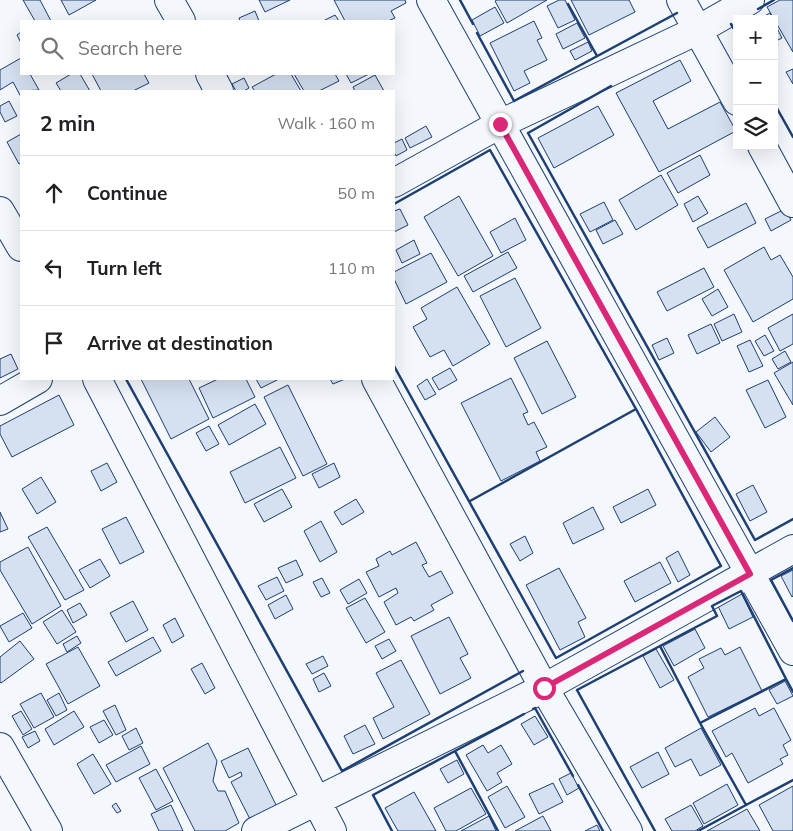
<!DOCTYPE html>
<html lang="en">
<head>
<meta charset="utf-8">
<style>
	body { margin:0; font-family:Mulish,sans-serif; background:#f2f2f2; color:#202124 }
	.controls { position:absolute; right:15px; top:15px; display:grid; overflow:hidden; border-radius:0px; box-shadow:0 5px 20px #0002 }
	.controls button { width:45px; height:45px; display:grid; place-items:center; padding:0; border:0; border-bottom:1px solid #e0e0e0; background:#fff; color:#202124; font:25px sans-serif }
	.stop { position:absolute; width:15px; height:15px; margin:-11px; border:4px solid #db2777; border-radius:50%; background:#fff }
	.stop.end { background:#db2777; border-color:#fff; box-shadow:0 1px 5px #0008 }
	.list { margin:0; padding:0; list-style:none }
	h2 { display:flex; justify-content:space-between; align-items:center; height:65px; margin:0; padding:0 20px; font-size:21px }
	h2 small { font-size:16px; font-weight:400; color:#757577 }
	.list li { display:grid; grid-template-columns:32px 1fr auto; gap:15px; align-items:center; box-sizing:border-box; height:75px; padding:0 20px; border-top:1px solid #e0e0e0 }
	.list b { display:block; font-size:19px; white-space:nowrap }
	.list em { font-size:16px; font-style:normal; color:#757577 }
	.icon { flex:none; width:28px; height:28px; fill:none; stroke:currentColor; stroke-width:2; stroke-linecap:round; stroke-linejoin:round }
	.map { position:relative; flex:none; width:793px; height:831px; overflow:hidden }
	.search { position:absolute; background:#fff; box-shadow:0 5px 20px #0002; left:20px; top:20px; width:375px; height:55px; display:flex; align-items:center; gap:12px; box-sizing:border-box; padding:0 18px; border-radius:0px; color:#757577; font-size:19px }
	.panel { position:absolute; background:#fff; box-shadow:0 5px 20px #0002; left:20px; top:90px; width:375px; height:290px; border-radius:0px }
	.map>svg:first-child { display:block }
	.building { fill:#d5e0f0; stroke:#1d3f73 }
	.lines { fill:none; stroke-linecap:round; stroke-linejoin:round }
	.minor-casing { stroke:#1d3f73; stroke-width:30 }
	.minor { stroke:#f4f7fb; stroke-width:28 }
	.wall { stroke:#1d3f73; stroke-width:2.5 }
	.route { stroke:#db2777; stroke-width:6 }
</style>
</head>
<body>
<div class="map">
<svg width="793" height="831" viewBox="0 0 793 831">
	<rect width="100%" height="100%" fill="#f4f7fb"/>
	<path class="building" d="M23,0H40L51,21H35Z
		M61,0H96L69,15Z
		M259,0H290L265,12Z
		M334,0H405L406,3L391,11L395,18L388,21H345Z
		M497,0H547L507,23L495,1Z
		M559,0H565L575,20L558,28L547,6Z
		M571,0H629L635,12L589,35Z
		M780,0H793V52L767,7Z
		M495,7L504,23L480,36L472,20Z
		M255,11L259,21H240L239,18Z
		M770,13L773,19H759Z
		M335,15L339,21H323Z
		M534,21L542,38L537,40L547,60L524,71L530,83L514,91L490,43Z
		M774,22L782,38L776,41L778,45L774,47Z
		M577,23L585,38L563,49L556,34Z
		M21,32V43L17,35Z
		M588,42L592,51L575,60L570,51Z
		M21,58V74H30L39,90L21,91V97L13,82L0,90V70Z
		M680,60L691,81L653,101L668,129L720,102L736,131L659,172L616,93Z
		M793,69V84L786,72Z
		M71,74H80L90,91H61L56,83Z
		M92,74H144L149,83L133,91H101Z
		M276,74H291L301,91H255L252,87Z
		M294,74H335L339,81L319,91H304Z
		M346,74H369L351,83Z
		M375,75L384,91H355L353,87Z
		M244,78L249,88L244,91H236L232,84Z
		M9,101L17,116L5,122L0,112V106Z
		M598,106L614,135L554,168L538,138Z
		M426,126L432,137L410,148L405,138Z
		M21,134V163L19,164L7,142Z
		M402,139L407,150L396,156L394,152V143Z
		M700,155L710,175L678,193L667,173Z
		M661,175L678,205L636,230L619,200Z
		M459,196L493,256L458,276L424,217Z
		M698,196L708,213L693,222L684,204Z
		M604,202L613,220L590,232L580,214Z
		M746,203L756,223L708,248L697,228Z
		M400,209L408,225L394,232V211Z
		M785,209L791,220L771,231L765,219Z
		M515,218L526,240L501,253L490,232Z
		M615,220L623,234L603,244L596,230Z
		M414,240L420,254L402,263L396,250Z
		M764,247L771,260L780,255L793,277V299L753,322L724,270Z
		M508,252L517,268L473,292L464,276Z
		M431,253L447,282L406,304L394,279V272Z
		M704,268L714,287L667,311L657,292Z
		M515,278L541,328L506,347L480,296Z
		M457,287L490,344L453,366L444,350L430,357L413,327L427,319L421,308Z
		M718,289L728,307L712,316L702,299Z
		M734,314L742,332L722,341L714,324Z
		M793,314V344L780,351L768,328Z
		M711,324L720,343L697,354L688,335Z
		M765,335L774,351L764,356L755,341Z
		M667,338L674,353L659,360L652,345Z
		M750,340L763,366L749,372L737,346Z
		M547,341L576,397L542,414L514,358Z
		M785,351L791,362L778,369L772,359Z
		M11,354L18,369L0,378V359Z
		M793,362V405L774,373Z
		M450,368L457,380L439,390L432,378Z
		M511,378L528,412L523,414L528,425L534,422L547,447L536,452L540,461L501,481L461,403Z
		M141,379H189L209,419L171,439Z
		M218,379H246L255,397L213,418L199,388Z
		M256,379H279L261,388Z
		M330,379H345L333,384Z
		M427,379L436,394L425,400L417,386Z
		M768,380L786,417L765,428L746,390Z
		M288,385L327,464L303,476L264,397Z
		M59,395L74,425L12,457L0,434V426Z
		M255,404L266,424L229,445L218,425Z
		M715,417L730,437L711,452L696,432Z
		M209,426L219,444L206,451L196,433Z
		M280,447L296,478L245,503L230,472Z
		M107,463L117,482L101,491L91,471Z
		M334,463L340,477L319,488L312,474Z
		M41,477L56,502L37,514L22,489Z
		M753,485L767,512L750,521L736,494Z
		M282,489L292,507L264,522L254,504Z
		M648,489L656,505L621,523L613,507Z
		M356,499L364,512L342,525L334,512Z
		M593,507L604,529L573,544L563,523Z
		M0,512L8,529L0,532Z
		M126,517L144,552L120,564L102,529Z
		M321,521L337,552L320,562L304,531Z
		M47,527L84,590L65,600L28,537Z
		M525,536L533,553L520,561L510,544Z
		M416,542L427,563L422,565L429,577L441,571L453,593L431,605L434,610L414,621L411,617L396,625L384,602L398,593L396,588L379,597L366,572L379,566L376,559L390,551L392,555Z
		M28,547L61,606L32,624L0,570V562Z
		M678,551L690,575L678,582L666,558Z
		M100,559L110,576L90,588L79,570Z
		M296,560L303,575L286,583L278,568Z
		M660,562L671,583L635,602L624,581Z
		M559,568L586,618L578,622L585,637L560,650L526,585Z
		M793,570V596L792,597L781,576Z
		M277,577L284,591L266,600L258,586Z
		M322,578L330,593L321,597L313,582Z
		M359,579L367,593L348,604L340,590Z
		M741,592L753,617L729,629L717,604Z
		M286,595L293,609L275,619L268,605Z
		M365,598L385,632L366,643L346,608Z
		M133,601L148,630L126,642L110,613Z
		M80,603L87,615L73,623L67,610Z
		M62,610L76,632L57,644L43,622Z
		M23,613L32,628L9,642L0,626Z
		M449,617L468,654L460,658L471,678L440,694L411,636Z
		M175,618L184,636L172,643L163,625Z
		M695,629L705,648L674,666L663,646Z
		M77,636L81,643L67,652L63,644Z
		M153,637L161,651L116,676L108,662Z
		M389,639L396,651L382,659L375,646Z
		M20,641L34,659L1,683L0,682V657Z
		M78,647L100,686L68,704L46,664Z
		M740,647L762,691L708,717L688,677L704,668L699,659L721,648L725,655Z
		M656,649L674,680L660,688L643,656Z
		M323,656L328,666L312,674L306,664Z
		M401,660L430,714L383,739L373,718L394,707L376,673Z
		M202,663L215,688L205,694L191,669Z
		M324,673L331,686L319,692L313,679Z
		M785,681L793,696L777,704L769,690Z
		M41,693L54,717L34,728L20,704Z
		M59,693L67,710L56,716L47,700Z
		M115,705L126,730L116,735L103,711Z
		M755,708L759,716L774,708L791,740L783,745L788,755L780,759L783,764L748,783L732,753L726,757L712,731Z
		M21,711L32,729L23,735L12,716Z
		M74,711L84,727L54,745L45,729Z
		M535,716L548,737L534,745L521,724Z
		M104,720L113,735L99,743L90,727Z
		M365,725L375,744L353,754L344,736Z
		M136,728L143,743L129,750L122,736Z
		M701,728L721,765L700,776L691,759L675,767L665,748Z
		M35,731L40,741L28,748L22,737Z
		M208,743L217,761L213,781L218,791H225L239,823L225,831H195L163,768Z
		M483,745L488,753L501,745L512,764L497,773L502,782L487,791L466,755Z
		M141,746L150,764L116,782L106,765Z
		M248,748L277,807L251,821L231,782L242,776L241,772L229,778L221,761Z
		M658,752L669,774L642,788L630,767Z
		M93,754L111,784L94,794L77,764Z
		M457,760L464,774L448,783L440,769Z
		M156,769L173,801L156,810L139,778Z
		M571,773L579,788L567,795L559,779Z
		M553,783L563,802L539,814L529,794Z
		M727,784L738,805L704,824L693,803Z
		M507,786L525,817L505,828L488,797Z
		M793,786V831H773L759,805Z
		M471,788L486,814L456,831H446L434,808Z
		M414,792L436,831H398L385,808Z
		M116,803L121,811L117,813L112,806Z
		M171,805L183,831H159L151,814Z
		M691,805L703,826L695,831H672L665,819Z
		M747,809L760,831H707Z
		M489,816L496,831H461Z
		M543,816L551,831H515Z
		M597,825L600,831H585Z"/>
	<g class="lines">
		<g class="minor-casing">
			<path id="minor" d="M169,0L181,21
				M431,0L793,651
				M681,0L737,101
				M210,74L219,91
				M762,146L793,203
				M394,183L500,124L698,30L750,0
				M0,211L21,247
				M97,379L332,831
				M376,379L544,688L628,831
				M0,401L38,379
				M0,747L48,831
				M256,831L544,688L793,549"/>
		</g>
		<use href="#minor" class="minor"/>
		<path class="wall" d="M460,0L473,24
			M568,4L597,56
			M758,9L774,0
			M731,24L737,34
			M477,33L514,101L677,13
			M611,86L528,133L755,540L793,519
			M774,103L793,137
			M394,204L490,150L636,409
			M394,366L556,658L721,566L636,409L470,501
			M126,379L342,771L523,671
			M793,568L771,580L793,621
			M741,591L786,679L700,723L660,646L717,616L712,606Z
			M786,679L793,692
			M533,709L535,708L573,776
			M578,785L603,831
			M746,805L793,780
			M392,831L373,795L455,751
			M498,831L455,751L524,714
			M655,831L577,690L660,646L700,723L746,805L698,831"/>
	</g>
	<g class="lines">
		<path class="route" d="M500,124L750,574L544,688"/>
	</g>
</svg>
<div class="controls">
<button>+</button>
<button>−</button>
<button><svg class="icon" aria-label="layers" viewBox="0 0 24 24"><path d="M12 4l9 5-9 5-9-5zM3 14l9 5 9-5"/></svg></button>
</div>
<div class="stop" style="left:544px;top:688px"></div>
<div class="stop end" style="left:500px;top:124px"></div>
<div class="search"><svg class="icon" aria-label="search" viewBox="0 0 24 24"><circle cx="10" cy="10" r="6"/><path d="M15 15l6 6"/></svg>Search here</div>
<section class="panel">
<h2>2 min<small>Walk · 160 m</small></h2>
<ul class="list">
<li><svg class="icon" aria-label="ahead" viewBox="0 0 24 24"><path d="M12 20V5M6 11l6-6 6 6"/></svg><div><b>Continue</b></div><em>50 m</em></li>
<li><svg class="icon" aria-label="left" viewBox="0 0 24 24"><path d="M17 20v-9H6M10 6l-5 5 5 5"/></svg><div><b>Turn left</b></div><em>110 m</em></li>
<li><svg class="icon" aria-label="arrive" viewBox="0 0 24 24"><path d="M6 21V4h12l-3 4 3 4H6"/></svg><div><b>Arrive at destination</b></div></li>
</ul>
</section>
</div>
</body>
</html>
